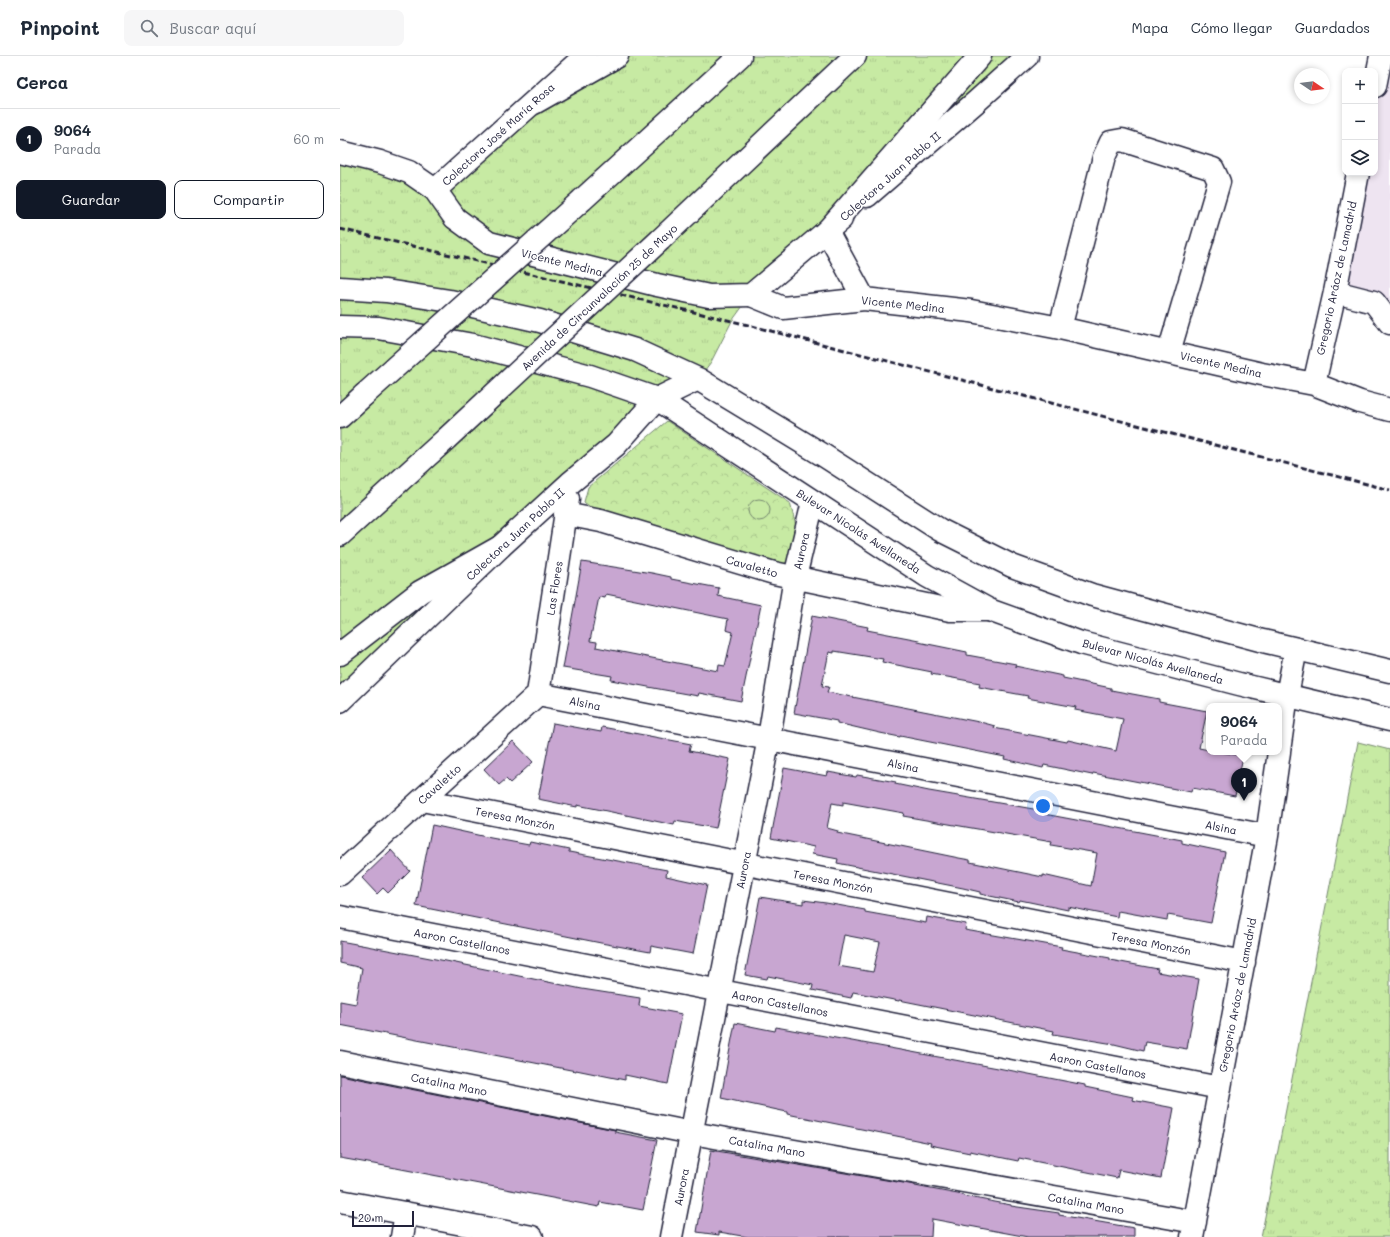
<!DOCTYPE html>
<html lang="es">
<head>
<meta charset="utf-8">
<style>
	body { margin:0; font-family:Mali,sans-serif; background:#f6f6f7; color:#1f2937 }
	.controls { position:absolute; right:12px; top:12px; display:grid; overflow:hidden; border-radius:8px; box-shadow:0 2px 6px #0003 }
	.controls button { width:36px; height:36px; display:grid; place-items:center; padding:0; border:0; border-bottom:1px solid #e0e1e3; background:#fff; color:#1f2937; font:20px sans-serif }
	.compass { position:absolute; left:954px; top:12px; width:36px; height:36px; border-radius:50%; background:#fff; box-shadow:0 2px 6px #0003; rotate:103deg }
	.scale { position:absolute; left:12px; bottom:10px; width:62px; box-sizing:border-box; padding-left:4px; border:2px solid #22223b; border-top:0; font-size:11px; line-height:14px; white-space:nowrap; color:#22223b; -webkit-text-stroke:3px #fff; paint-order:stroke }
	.you { position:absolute; left:703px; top:750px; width:14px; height:14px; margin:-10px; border:3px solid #fff; border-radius:50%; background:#1a73e8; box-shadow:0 0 0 6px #1a73e833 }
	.badge { display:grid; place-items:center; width:26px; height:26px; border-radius:50%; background:#111827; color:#fff; font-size:13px; font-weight:700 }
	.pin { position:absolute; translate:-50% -33px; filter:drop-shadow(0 1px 2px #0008) }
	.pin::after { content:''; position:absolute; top:21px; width:14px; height:12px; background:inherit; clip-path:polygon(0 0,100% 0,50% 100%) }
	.popup { position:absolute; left:866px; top:647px; width:76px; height:52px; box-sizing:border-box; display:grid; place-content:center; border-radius:8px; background:#fff; filter:drop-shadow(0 1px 3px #0005); font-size:13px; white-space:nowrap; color:#747a83 }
	.popup b { font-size:15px; color:#1f2937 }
	.popup::after { content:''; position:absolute; left:50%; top:100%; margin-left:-8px; border:8px solid transparent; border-top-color:#fff }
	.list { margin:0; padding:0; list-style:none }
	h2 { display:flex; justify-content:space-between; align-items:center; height:52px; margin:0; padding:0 16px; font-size:17px }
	h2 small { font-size:13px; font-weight:400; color:#747a83 }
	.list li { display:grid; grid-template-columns:26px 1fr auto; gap:12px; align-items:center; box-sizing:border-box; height:60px; padding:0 16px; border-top:1px solid #e0e1e3 }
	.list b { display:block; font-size:15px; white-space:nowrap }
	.list p { margin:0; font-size:13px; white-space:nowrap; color:#747a83 }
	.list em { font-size:13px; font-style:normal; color:#747a83 }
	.actions { display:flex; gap:8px; padding:12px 16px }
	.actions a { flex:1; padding:9px 0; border:1px solid #111827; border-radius:8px; text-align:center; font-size:14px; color:#111827 }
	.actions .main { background:#111827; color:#fff }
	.icon { flex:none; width:22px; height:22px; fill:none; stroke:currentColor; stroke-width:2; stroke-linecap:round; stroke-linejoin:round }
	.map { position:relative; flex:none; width:1050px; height:1181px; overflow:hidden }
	header { display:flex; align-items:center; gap:24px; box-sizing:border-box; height:56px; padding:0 20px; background:#fff; border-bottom:1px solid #e0e1e3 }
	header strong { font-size:19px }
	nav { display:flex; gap:22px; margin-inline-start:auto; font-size:14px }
	.search { width:280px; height:36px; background:#f6f6f7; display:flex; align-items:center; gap:10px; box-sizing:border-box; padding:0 14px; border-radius:8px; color:#747a83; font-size:15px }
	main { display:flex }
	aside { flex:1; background:#fff }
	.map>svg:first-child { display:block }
	.built { fill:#eee4f1 }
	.grass { fill:url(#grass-tufts); stroke:#74866f }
	.park { fill:url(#park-crowns); stroke:#74866f }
	.pitch { fill:#c7eaa3; stroke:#74866f }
	.building { fill:#c8a6d1; stroke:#22223b; fill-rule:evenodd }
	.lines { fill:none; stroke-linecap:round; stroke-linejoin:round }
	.minor-casing { stroke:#22223b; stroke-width:25 }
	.major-casing { stroke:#22223b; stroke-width:25 }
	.highway-casing { stroke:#22223b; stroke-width:25 }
	.minor { stroke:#fff; stroke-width:22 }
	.major { stroke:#fff; stroke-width:22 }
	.highway { stroke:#fff; stroke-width:22 }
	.rail { stroke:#22223b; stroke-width:3; stroke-dasharray:6 3; stroke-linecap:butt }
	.highway-bridge-casing { stroke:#22223b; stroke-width:25; stroke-linecap:butt }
	.highway-bridge { stroke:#fff; stroke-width:22 }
	.labels { text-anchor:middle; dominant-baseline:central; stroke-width:3; stroke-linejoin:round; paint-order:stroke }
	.street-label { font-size:11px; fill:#22223b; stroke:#fff }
</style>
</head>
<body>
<header>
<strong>Pinpoint</strong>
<div class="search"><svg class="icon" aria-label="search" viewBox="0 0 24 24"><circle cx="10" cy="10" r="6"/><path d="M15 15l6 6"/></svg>Buscar aquí</div>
<nav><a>Mapa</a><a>Cómo llegar</a><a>Guardados</a></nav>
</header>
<main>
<aside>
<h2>Cerca<small></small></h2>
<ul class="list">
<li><span class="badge">1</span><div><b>9064</b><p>Parada</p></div><em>60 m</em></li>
</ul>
<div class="actions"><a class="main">Guardar</a><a>Compartir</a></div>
</aside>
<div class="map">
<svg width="1050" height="1181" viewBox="0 0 1050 1181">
	<defs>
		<pattern id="grass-tufts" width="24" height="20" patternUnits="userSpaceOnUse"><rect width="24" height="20" fill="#c7eaa3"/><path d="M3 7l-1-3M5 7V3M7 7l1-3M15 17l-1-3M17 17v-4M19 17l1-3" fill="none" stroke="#abc88d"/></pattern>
		<pattern id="park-crowns" width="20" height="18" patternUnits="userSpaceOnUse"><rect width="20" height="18" fill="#c7eaa3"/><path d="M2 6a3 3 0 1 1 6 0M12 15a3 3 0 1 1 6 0" fill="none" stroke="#abc88d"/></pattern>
	</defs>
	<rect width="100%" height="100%" fill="#fff"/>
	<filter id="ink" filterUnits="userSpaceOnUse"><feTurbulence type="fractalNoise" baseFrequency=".025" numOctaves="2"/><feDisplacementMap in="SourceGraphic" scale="8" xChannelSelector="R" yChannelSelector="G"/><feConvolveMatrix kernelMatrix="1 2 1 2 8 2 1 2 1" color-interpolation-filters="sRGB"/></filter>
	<g filter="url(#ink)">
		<path class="built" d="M1050,0V267L995,236L1018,117H1035V30Z"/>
		<path class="grass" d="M245,0H687L411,239L392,265L371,306L358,323L317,344L0,645V96L95,134Z
			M1018,686L1050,694V1181H921Z"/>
		<path class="park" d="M327,365L450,447L456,470L447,511L255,455L244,446L248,431Z"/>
		<path class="pitch" d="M408 454a11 11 0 1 1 22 0a11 11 0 1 1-22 0Z"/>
		<path class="building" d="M242,506L312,517L331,521V523L379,532L378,540L421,549L401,645L359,637L358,640L319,633L271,624L272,620L223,612ZM266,538L388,563L386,574L393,576L385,610L379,609L378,615L256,591L257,586L250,585L259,541L265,542Z
			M472,560L528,571L527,574L579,584L578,586L627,596V599L676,608L675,610L723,620V622L771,632V634L819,643V646L867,655L859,692L869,694V696H880L903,700L895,740L852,732L851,736L753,717L752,719L704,709L703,712L664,703L665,701L560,680V681L540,677L497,667V665L454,657ZM494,595L543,603L542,606L592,616L591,618L640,627L639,631L688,640L687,642L736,651L735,654L783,663L776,695L728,684L727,686L654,672L655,670L644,667L487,636L489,631L482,630L489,596L494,597Z
			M213,667L261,676L262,671L351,688L349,695L390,703L376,772L335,765L334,769L257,753L237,749V751L198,743Z
			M173,685L193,706L170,727L166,723L159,729L144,713Z
			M444,712L487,720L488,716L516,721L517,719L556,726L555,728L589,735L682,751L699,754V757L842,784V787L885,796L871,867L828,859L827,864L778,855L777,861L728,851V854L680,844L679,846L640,838V836L623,832L497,807L498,803L472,798L474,791L431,782ZM503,746L564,757L563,760L712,786L711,789L757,797L751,830L703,819V821L630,806V804L619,802L497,777L498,775L487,772L492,747L503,749Z
			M92,769L151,782L189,789L190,786L229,794V796L327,814L326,820L367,829L353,898L311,890L310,896L261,887L76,850Z
			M51,794L70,815L48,837L43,832L37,838L22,822Z
			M420,841L463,848V844L486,847L525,854V856L586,867L587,861L626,868L625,874L722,891L721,893L770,902V904L818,913L817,916L859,923L847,993L805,986L803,995L774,988L713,978L714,975L559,944V945L513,936L511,942L472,934L473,929L428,920L427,923L405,919ZM504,879L540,886L533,916L498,910Z
			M0,885L106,905L242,933L300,942L299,950L342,958L328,1028L285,1019V1024L236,1014V1015L0,969V945L16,948L22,912L0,907Z
			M395,967L435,975L436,971L658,1012L745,1029V1031L793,1041L792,1044L834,1052L821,1122L779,1114L777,1122L679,1102L678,1105L630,1095V1097L590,1089L591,1087L447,1058V1056L381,1042L388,1003Z
			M0,1019L275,1074V1076L317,1084L303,1154L260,1146L259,1151L56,1112L0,1102Z
			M371,1094L575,1129V1130L623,1139V1140L671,1149V1150L719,1157V1159L794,1172V1181H688L592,1163L591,1181H408L379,1176V1179L357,1176Z"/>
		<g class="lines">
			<g class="minor-casing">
				<path id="minor" d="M1035,30L1041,0
					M487,175L524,243
					M995,236L1034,246L1050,267
					M411,239L443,252L524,243L631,255L720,272L922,318L974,328L1020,346L1050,354
					M720,272L764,101L771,86L782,84L873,113L879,126L829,296
					M974,328L995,236L1018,117
					M225,458L261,465L434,517L610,554H649
					M198,638L927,780
					M198,638L228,443
					M939,695L947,639L956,593
					M82,744L904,906
					M0,818L198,638
					M0,861L880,1032
					M0,1006L352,1077L855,1166
					M0,1145L192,1181
					M62,1181L66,1157
					M331,1181L429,682L455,521L473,446
					M852,1181L927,780L939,696"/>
			</g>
			<g class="major-casing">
				<path id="major" d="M0,96L40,106L69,116L95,134L115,162L149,187L317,229L369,240L411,239L501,163
					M95,134L245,0
					M527,140L637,45L687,0
					M0,232L46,235L110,245L200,265L295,294L358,323L483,399L600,474L672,510L752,539L923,585L1050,615
					M0,271L39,272L133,289L250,320L317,343L587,520L649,554L741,587L899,628L1050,664
					M0,645L160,491L230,427L276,389L317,343L358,323"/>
			</g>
			<g class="highway-casing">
				<path id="highway" d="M194,47L277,0
					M242,144L400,0
					M487,175L640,0
					M320,184L515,0
					M0,361L24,339
					M0,479L106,383
					M0,598L80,536L160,491"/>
			</g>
			<use href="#minor" class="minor"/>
			<use href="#major" class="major"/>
			<use href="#highway" class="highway"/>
			<path class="rail" d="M0,173L392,265L1050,434"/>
			<g class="highway-bridge-casing">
				<path id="highway-bridge" d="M24,339L242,144
					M106,383L320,184"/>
			</g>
			<use href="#highway-bridge" class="highway-bridge"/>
		</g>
	</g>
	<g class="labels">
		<g class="street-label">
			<text transform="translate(158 78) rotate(-42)">Colectora José María Rosa</text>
			<text transform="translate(550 120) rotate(-41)">Colectora Juan Pablo II</text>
			<text transform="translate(222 206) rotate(14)">Vicente Medina</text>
			<text transform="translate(996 222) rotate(-78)">Gregorio Aráoz de Lamadrid</text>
			<text transform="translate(259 241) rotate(-43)">Avenida de Circunvalación 25 de Mayo</text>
			<text transform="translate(563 248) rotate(6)">Vicente Medina</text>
			<text transform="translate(881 308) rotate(13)">Vicente Medina</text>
			<text transform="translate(519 475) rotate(33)">Bulevar Nicolás Avellaneda</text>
			<text transform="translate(175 478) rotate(-43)">Colectora Juan Pablo II</text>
			<text transform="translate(461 495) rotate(-77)">Aurora</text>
			<text transform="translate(412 510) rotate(16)">Cavaletto</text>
			<text transform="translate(214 532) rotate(-81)">Las Flores</text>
			<text transform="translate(813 605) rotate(15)">Bulevar Nicolás Avellaneda</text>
			<text transform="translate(245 647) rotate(11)">Alsina</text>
			<text transform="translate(563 709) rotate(11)">Alsina</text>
			<text transform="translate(99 728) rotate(-42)">Cavaletto</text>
			<text transform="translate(175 762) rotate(11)">Teresa Monzón</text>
			<text transform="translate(881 771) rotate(11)">Alsina</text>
			<text transform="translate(403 814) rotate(-79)">Aurora</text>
			<text transform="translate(493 825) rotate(11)">Teresa Monzón</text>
			<text transform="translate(122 885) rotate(11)">Aaron Castellanos</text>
			<text transform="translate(811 887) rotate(11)">Teresa Monzón</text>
			<text transform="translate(897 939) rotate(-79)">Gregorio Aráoz de Lamadrid</text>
			<text transform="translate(440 947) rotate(11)">Aaron Castellanos</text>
			<text transform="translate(758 1009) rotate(11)">Aaron Castellanos</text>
			<text transform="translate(109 1028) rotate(11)">Catalina Mano</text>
			<text transform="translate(427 1090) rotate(10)">Catalina Mano</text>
			<text transform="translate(341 1131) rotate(-79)">Aurora</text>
			<text transform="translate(746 1147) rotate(10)">Catalina Mano</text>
		</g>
	</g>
</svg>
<div class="controls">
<button>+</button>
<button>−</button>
<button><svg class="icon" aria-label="layers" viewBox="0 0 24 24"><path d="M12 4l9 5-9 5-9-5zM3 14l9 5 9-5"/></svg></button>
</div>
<svg class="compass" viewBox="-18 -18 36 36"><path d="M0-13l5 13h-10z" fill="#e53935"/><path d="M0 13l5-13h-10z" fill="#747a83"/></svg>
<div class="scale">20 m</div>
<div class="you"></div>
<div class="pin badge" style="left:904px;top:745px">1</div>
<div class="popup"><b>9064</b>Parada</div>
</div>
</main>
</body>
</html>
